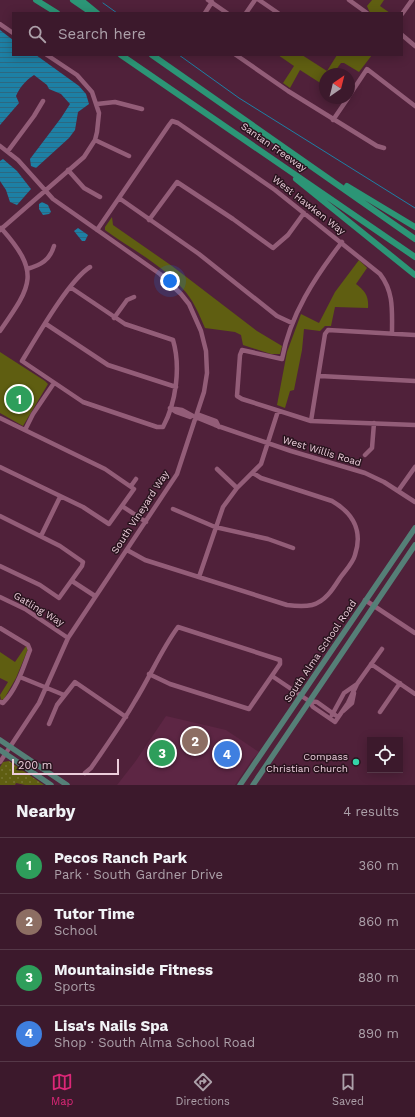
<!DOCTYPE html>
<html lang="en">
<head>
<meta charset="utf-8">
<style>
	body { margin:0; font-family:"Work Sans",sans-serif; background:#472638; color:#f1f3f6 }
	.controls { position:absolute; right:12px; bottom:12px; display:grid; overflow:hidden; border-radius:0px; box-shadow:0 2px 10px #0003 }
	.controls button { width:36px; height:36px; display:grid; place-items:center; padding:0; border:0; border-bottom:1px solid #553848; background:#3c192c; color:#f1f3f6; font:20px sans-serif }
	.compass { position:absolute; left:319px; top:68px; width:36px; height:36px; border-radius:50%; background:#3c192c; box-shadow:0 2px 10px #0003; rotate:35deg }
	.scale { position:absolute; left:12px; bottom:10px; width:107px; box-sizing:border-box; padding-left:4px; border:2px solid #eccddb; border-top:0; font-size:11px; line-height:14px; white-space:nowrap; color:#eccddb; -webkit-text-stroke:3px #29141e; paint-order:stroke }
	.you { position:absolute; left:170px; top:281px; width:14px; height:14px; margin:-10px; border:3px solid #fff; border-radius:50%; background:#1a73e8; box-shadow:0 0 0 6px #1a73e833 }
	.badge { display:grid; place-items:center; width:26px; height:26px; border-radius:50%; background:#db2777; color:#fff; font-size:13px; font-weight:700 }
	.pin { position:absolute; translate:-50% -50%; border:2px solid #fff; box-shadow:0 1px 4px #0006 }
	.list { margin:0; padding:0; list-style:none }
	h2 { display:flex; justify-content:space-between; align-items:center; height:52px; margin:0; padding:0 16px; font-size:17px }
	h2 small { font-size:13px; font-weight:400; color:#aca0a9 }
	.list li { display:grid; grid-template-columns:26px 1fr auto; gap:12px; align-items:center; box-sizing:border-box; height:56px; padding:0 16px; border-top:1px solid #553848 }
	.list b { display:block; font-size:15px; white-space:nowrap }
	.list p { margin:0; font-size:13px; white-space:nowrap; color:#aca0a9 }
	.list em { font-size:13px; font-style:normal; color:#aca0a9 }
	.icon { flex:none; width:22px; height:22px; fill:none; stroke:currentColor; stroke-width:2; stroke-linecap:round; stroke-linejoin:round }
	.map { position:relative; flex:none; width:415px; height:785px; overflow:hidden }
	.search { position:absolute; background:#3c192c; box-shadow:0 2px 10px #0003; left:12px; right:12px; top:12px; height:44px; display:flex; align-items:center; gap:10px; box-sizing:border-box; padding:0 14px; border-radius:0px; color:#aca0a9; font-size:15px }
	.sheet { height:276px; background:#3c192c }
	nav { display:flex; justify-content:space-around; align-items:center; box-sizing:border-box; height:56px; border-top:1px solid #553848; background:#3c192c; font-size:11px; color:#aca0a9 }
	nav a { display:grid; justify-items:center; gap:2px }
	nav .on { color:#db2777 }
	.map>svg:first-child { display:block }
	.built { fill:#5d2644 }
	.grass { fill:url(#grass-dots) }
	.green { fill:#5f5e11 }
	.water { fill:url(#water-rules) }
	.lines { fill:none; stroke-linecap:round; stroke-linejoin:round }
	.stream { stroke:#1d80a5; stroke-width:1 }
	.minor { stroke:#935d78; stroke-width:4.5 }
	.major { stroke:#557f77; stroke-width:5.5 }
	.highway { stroke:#2c9576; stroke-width:6 }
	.poi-dot { fill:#34d4a8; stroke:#29141e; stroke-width:1.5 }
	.labels { text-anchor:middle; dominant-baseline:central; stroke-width:3; stroke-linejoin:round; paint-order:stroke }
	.street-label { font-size:10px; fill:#eccddb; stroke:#29141e }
	.poi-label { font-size:10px; fill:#eccddb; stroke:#29141e; text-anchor:end }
</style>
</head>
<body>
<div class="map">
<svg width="415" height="785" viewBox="0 0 415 785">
	<defs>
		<pattern id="grass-dots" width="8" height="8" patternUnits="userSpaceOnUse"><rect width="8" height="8" fill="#5f5e11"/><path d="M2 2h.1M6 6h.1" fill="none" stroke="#767433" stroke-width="1.8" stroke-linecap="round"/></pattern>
		<pattern id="water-rules" width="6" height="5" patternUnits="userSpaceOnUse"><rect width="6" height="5" fill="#1d80a5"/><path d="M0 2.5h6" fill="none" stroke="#2c6982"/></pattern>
	</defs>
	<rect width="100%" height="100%" fill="#50213a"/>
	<path class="built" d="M166,716L226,730L259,752L252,760L235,785H117L135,762Z"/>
	<path class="grass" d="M9,761L44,785H25L16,783L15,785H0V767L3,762Z"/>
	<path class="green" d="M372,0H384L380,6L390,13H370L367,6Z
		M278,55H302L327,71L337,55H372L359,72L344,63H341L333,74H325V86L300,70L290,88L283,83L294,66Z
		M112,217L113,225L172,266L257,331L282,346L280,354H271L243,345L241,335L235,332L205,328C199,314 193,299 182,288C161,264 131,249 105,230V227Z
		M359,260L367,268L356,284C365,291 369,296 368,308L335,307L331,326H325L320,331L304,329L302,350L294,390L290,391L285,408L277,405L287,352L301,314L319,323L335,292Z
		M0,352L45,381L48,384L23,426L0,413Z
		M26,646L28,649L16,678L4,699L1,700L0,695L8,682L0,678V652L15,662Z"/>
	<path class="water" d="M0,30L13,40V55H36L79,86L86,94L89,104L78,112L75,130L69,138L36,168L31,166L30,159L61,118L70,104L61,94L49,89L47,85L34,75C25,81 20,87 16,96L19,103L0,125Z
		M3,159L17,171L31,189L17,205L10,202L6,190L0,181V161Z
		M42,202L48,205L51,212L49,214L43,215L39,209V204Z
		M78,228L88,235L85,241H82L74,231Z"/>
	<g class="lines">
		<path class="stream" d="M103,3L117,13
			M179,55L239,98L415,208"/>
		<path class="minor" d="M208,0L227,13
			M259,0L278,13
			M349,0L367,13
			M205,13L212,2
			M246,13L255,0
			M402,14L412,0
			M0,24L13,33
			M402,35L415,46
			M236,55L288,91L377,146L384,148
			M349,96L367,69L415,106
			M97,104L115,102L142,109
			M333,120L348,98
			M95,140L129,156
			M0,146L18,160L53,199L160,274L181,294L189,304L201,331L206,351L207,373L204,392L177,474L68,638L39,703L0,762
			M8,151L34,116L43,101
			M68,170L84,188L100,197
			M119,198L199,254L277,316L292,323
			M149,220L177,182L233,219L273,248L288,235L304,213
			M0,230L84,157L95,140L97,132L99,113L92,92L77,75L47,55
			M97,230L169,125L172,121L178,123L275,190L380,274C394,292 392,311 392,333
			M342,242C315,277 290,315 282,359L242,350L240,355L237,396L242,399L311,421L415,425
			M27,269C41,265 50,260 54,246
			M70,287L125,324L173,340C181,367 176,403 163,427H157L83,402L22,361C36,338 69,280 90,267
			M114,318L127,300L134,297
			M46,324L108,365L176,387
			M0,331C32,285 41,273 1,228
			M320,376L415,381
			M170,408L182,410L193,416L215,425L291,451L365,473L384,482L415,502
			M170,408L176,412L190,417
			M197,414L216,421L219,427
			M0,418L105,469L134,489L109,524L83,507L0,467
			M311,421L325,334L328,330L415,335
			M25,430L33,414L54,383
			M365,455L372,448L374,423
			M217,469L237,488
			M131,486L136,479
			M398,491L415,467
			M122,506L146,522
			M173,509L215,527L268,539L293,548
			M0,516L60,546L83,562L82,566L59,598L40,585L0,566
			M41,536L60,497
			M127,550L145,560L287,605C295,606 303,607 312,605C325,602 333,589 340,578C345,571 353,563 355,555C363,531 353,513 332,501L261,478L253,473
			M199,577L223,507L237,488L261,464L278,411
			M72,581L95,596
			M0,597L25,609L68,638
			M365,600L415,633
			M0,628L28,645L30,650C23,668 17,689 3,703L0,702
			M371,664L415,694
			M272,676L309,701L317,702L338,717
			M20,677L64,695
			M309,701L313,707L335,722L348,703L357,684L382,649
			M343,711L352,703L354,693
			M380,712L400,683
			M332,715L344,693L357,684
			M49,724L57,705L75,682L126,717
			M85,773L91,768C106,746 122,724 135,701C150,677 161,650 178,627L280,660V664L249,709L170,684L149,674"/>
		<path class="major" d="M0,740L67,785
			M0,750L51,785
			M240,785L415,528
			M253,785L415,545"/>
		<path class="highway" d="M36,0L57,13
			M73,0L92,13
			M81,0L97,13
			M121,55L415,257
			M152,55L415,239
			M296,179L415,275
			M347,186L415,227"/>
	</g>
	<circle class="poi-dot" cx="356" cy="762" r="4"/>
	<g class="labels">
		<g class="street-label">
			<text transform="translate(274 147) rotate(35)">Santan Freeway</text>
			<text transform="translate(309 205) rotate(38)">West Hawken Way</text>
			<text transform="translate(322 451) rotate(17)">West Willis Road</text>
			<text transform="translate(140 512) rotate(-57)">South Vineyard Way</text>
			<text transform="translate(39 609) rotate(31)">Gatling Way</text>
			<text transform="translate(320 651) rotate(-56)">South Alma School Road</text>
		</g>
		<g class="poi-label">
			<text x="348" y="756">Compass<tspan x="348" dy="12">Christian Church</tspan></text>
		</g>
	</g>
</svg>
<div class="controls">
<button><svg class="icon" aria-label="locate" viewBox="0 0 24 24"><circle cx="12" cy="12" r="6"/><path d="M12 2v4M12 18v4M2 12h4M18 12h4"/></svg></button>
</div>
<svg class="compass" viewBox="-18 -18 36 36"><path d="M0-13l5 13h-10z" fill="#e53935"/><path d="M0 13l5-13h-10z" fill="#aca0a9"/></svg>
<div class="scale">200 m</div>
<div class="you"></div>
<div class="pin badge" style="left:19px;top:399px;background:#2e9e5b">1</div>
<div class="pin badge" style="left:195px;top:741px;background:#8d6e63">2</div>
<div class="pin badge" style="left:162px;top:753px;background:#2e9e5b">3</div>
<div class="pin badge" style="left:227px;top:754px;background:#3f7fe0">4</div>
<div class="search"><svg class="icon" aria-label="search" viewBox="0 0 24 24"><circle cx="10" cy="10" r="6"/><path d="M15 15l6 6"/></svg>Search here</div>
</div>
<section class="sheet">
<h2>Nearby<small>4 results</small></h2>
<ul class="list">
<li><span class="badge" style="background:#2e9e5b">1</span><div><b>Pecos Ranch Park</b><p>Park · South Gardner Drive</p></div><em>360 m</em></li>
<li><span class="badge" style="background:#8d6e63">2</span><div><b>Tutor Time</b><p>School</p></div><em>860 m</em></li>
<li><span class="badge" style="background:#2e9e5b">3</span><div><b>Mountainside Fitness</b><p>Sports</p></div><em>880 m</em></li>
<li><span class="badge" style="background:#3f7fe0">4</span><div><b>Lisa's Nails Spa</b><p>Shop · South Alma School Road</p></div><em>890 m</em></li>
</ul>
</section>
<nav>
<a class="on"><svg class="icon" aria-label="map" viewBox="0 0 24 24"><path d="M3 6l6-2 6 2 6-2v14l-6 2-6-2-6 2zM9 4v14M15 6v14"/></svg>Map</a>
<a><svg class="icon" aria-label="directions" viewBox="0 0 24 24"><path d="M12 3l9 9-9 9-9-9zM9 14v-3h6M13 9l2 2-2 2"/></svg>Directions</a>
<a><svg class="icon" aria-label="saved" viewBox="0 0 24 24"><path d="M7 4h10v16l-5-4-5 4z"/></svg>Saved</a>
</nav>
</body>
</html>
